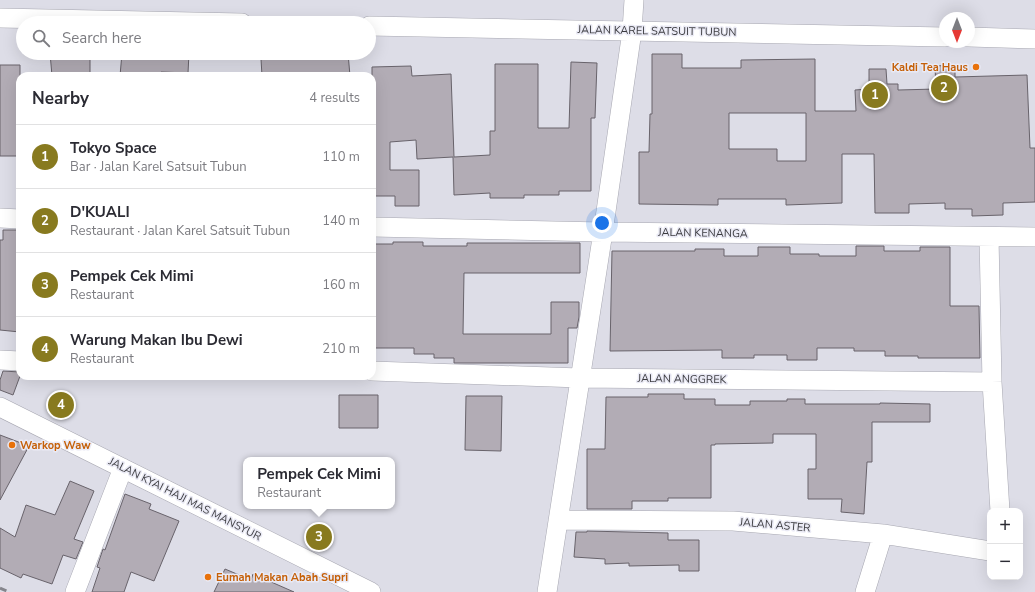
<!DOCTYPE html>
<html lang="en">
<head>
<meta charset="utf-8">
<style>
	body { margin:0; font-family:"Nunito Sans",sans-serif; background:#f7f7f7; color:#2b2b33 }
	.controls { position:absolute; right:12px; bottom:12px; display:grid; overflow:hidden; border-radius:8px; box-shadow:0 4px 16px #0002 }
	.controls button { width:36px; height:36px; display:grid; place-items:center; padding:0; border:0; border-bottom:1px solid #e1e1e2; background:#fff; color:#2b2b33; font:20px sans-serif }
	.compass { position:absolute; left:939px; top:12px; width:36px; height:36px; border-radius:50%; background:#fff; box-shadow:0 4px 16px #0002; rotate:180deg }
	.you { position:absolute; left:602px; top:223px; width:14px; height:14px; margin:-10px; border:3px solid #fff; border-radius:50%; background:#1a73e8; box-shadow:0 0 0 6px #1a73e833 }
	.badge { display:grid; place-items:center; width:26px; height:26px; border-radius:50%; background:#887a1f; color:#fff; font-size:13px; font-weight:700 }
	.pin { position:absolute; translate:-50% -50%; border:2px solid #fff; box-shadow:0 1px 4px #0006 }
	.popup { position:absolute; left:243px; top:457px; width:152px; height:52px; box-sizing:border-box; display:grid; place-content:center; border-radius:8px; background:#fff; filter:drop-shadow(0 1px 3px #0005); font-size:13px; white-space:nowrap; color:#7c7c81 }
	.popup b { font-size:15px; color:#2b2b33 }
	.popup::after { content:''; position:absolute; left:50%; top:100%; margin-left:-8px; border:8px solid transparent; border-top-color:#fff }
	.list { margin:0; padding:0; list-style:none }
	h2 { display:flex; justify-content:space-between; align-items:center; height:52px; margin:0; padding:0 16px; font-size:17px }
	h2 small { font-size:13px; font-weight:400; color:#7c7c81 }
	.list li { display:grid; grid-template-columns:26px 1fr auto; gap:12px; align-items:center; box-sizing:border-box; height:64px; padding:0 16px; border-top:1px solid #e1e1e2 }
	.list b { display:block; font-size:15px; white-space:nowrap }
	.list p { margin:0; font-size:13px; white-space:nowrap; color:#7c7c81 }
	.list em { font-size:13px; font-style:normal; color:#7c7c81 }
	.icon { flex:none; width:22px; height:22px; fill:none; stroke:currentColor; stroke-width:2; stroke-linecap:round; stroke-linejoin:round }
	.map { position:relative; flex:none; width:1035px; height:592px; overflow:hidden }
	.search { position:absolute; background:#fff; box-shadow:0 4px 16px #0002; left:16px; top:16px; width:360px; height:44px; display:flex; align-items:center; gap:10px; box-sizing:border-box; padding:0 14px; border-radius:22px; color:#7c7c81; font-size:15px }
	.panel { position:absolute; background:#fff; box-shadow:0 4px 16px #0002; left:16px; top:72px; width:360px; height:308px; border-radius:12px }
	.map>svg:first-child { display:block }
	.building { fill:#b2acb5; stroke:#68636b; fill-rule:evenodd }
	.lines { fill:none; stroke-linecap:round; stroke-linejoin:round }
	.minor-casing { stroke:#a7a7b1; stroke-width:20 }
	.minor { stroke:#fff; stroke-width:19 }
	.rail { stroke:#85858c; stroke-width:3; stroke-dasharray:7 7; stroke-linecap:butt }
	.food-dot { fill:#e8710a; stroke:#eaeaf5; stroke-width:1.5 }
	.labels { text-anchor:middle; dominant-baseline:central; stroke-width:3; stroke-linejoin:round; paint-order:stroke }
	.street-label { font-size:11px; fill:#3b3b3f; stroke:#eaeaf5 }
	.food-label { font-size:11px; font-weight:bold; fill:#c56008; stroke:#eaeaf5; text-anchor:start }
</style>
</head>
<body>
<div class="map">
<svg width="1035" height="592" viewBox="0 0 1035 592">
	<rect width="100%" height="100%" fill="#dddde7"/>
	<path class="building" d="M50,53H90V76H52Z
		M122,53H189L188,73L161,72V76H120Z
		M286,53H302V54L348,53L350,76H262L261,59L286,57Z
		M652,54H682V68H741V60L815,59V111H856L855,90L869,89V69H886L887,84H898V90L936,89L935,66L955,65V77L1027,75L1030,148H1035V202L1003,203V215L972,216V209H945V203L909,204V213H875L874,154H842V203L786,205V199H718V205L639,204V152H649L650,114H652ZM729,113H806V161H777V149H729Z
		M571,62L597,63L595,118H591V191H559V195H524V198H490V193L454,195L453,157L417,159L416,140L390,142V170H419V206H395V196H372V67L411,66L412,76L451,74L454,157L490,155V131H495V64H538V128H569Z
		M0,65H20V156H0Z
		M3,230H19L20,332L0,330V240H3Z
		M393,242H423V246H467V243H580V273H464L463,334H551V302H579V317L577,328H568V363H454V358H434V354H414V348H372V244H393Z
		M856,246H884V251H920V247H950V306H979L980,358H918V356H885V351H854V348H817V360H787V355H754V358H722V350L610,351L612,251H695V249H724V256H758V247H790V254H819V256H856Z
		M3,371L20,372V376L13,395L0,390V380Z
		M648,394H684V399H715V405H750V401H787V399H805V404H880V403L930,404V422H872V462H867L864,514L841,512L842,499H808V469H816V434H773V443L715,444V445H711V498H668V501H632V509H587V449H605L606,397H648Z
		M339,395H378V428H339Z
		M466,396H502L501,451L465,450Z
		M0,435L29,446L0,500Z
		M70,481L94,491L74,539L83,542L76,559L63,555L52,584L23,574L21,578L0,568V528L15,537L26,505L55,515Z
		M125,494L151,504L149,509L179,521L154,581L131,572L124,592H92L100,568L97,567L103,549L105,550Z
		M587,531L668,533V540H699V571H679V565L629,566V563L605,564V559L574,557L576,532H587Z
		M225,569L251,580L253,574L294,592H214Z"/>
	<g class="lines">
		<g class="minor-casing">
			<path id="minor" d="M0,18L242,23
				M369,26L945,37
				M969,37L1035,39
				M0,218L20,219
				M372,227L603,232L1035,237
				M989,237L992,382L1000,511
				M0,360L20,361
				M372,371L580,378L992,382
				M0,407L371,592
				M558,520L733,521L883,534L990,551
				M75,592L123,468
				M547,592L603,232L632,31L634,0
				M865,592L883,534"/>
		</g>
		<use href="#minor" class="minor"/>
		<path class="rail" d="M0,588L9,592"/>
	</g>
	<g class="food-dot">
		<circle cx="976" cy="67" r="4"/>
		<circle cx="12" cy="445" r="4"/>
		<circle cx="208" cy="577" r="4"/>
	</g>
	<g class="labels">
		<g class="street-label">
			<text transform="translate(657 31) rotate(1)">JALAN KAREL SATSUIT TUBUN</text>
			<text transform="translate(703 233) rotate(1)">JALAN KENANGA</text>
			<text transform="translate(682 379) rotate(1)">JALAN ANGGREK</text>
			<text transform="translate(185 499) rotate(27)">JALAN KYAI HAJI MAS MANSYUR</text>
			<text transform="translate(775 525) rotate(5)">JALAN ASTER</text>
		</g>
		<g class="food-label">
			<text x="968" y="67" text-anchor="end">Kaldi Tea Haus</text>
			<text x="20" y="445">Warkop Waw</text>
			<text x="216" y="577">Eumah Makan Abah Supri</text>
		</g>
	</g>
</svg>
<div class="controls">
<button>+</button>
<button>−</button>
</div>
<svg class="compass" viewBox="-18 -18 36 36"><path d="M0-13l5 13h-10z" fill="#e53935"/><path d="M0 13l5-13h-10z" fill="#7c7c81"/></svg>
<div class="you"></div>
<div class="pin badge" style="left:875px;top:95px">1</div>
<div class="pin badge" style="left:944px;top:88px">2</div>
<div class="pin badge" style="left:319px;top:537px">3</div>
<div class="popup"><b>Pempek Cek Mimi</b>Restaurant</div>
<div class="pin badge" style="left:61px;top:405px">4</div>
<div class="search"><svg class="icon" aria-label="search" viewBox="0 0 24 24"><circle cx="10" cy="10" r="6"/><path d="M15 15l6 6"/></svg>Search here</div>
<section class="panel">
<h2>Nearby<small>4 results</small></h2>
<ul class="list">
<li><span class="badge">1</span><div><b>Tokyo Space</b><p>Bar · Jalan Karel Satsuit Tubun</p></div><em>110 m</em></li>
<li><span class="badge">2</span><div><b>D'KUALI</b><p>Restaurant · Jalan Karel Satsuit Tubun</p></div><em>140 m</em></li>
<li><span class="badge">3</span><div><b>Pempek Cek Mimi</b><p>Restaurant</p></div><em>160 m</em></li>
<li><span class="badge">4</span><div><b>Warung Makan Ibu Dewi</b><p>Restaurant</p></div><em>210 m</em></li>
</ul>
</section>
</div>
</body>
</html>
